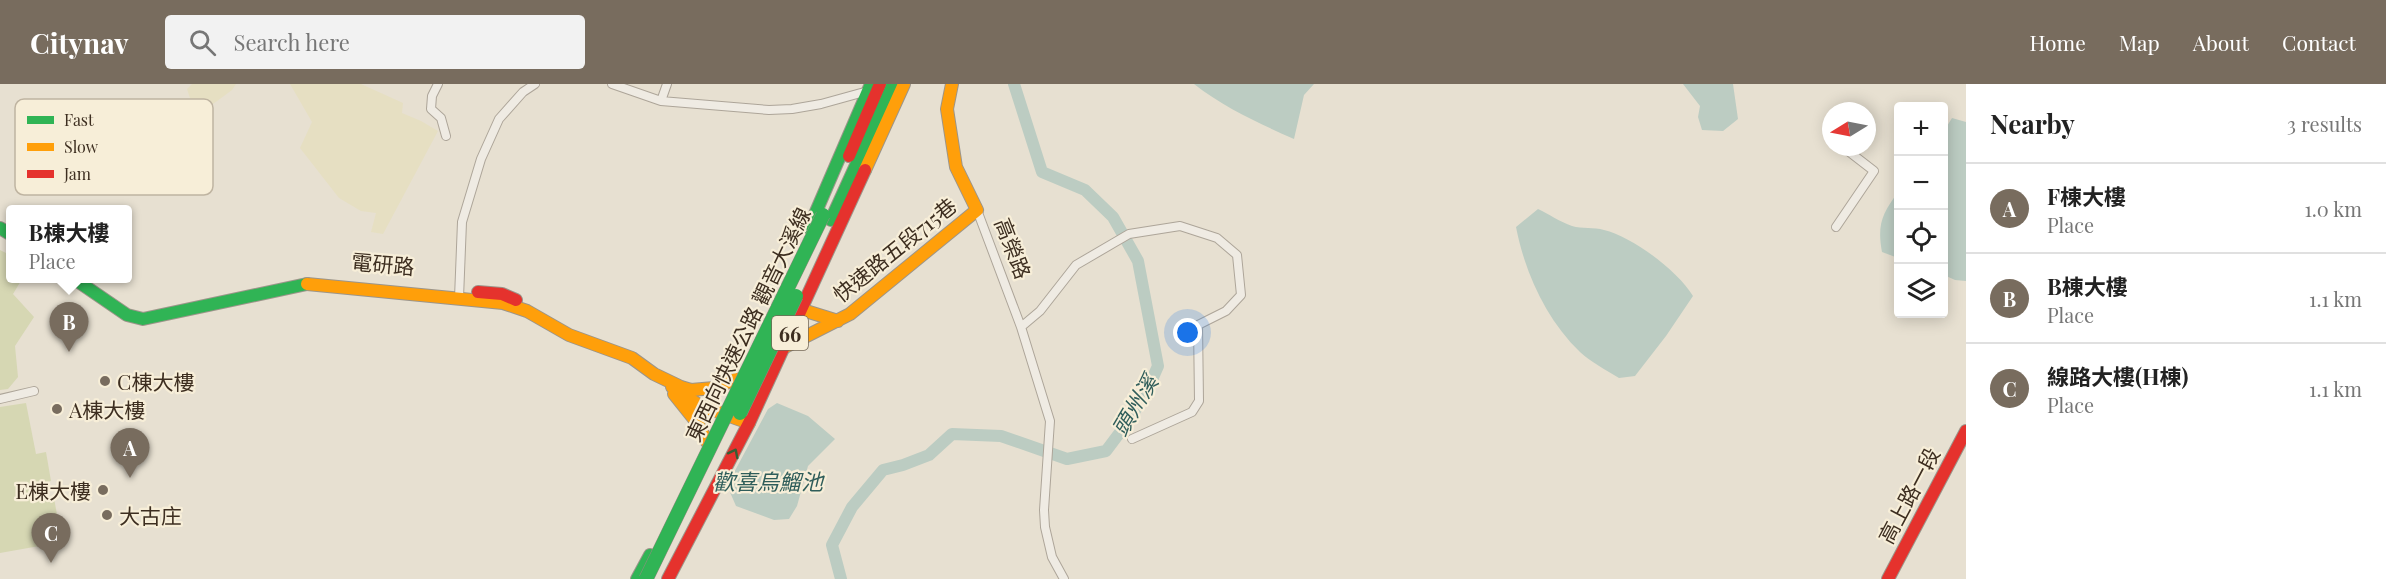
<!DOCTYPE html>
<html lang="en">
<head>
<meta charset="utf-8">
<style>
	body { margin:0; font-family:"Playfair Display","Noto Sans TC",serif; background:#f2f2f2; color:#222 }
	.controls { position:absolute; right:18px; top:18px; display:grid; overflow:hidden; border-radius:6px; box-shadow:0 3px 15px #0003 }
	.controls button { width:54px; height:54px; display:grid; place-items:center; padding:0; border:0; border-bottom:2px solid #e0e0e0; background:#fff; color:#222; font:30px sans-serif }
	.compass { position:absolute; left:1822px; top:18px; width:54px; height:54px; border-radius:50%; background:#fff; box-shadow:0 3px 15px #0003; rotate:260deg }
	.you { position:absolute; left:1188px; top:249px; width:21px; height:21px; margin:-15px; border:4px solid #fff; border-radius:50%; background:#1a73e8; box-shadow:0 0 0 9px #1a73e833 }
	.badge { display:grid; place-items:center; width:39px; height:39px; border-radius:50%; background:#786c5e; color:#fff; font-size:20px; font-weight:700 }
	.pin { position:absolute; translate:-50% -50px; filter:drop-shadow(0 2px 3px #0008) }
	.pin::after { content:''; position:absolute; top:32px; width:21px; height:18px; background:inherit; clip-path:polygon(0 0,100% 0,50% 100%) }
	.popup { position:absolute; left:6px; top:121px; width:126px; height:78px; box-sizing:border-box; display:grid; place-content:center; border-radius:6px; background:#fff; filter:drop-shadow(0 2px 4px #0005); font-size:20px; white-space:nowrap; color:#767676 }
	.popup b { font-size:22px; color:#222 }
	.popup::after { content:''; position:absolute; left:50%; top:100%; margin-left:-12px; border:12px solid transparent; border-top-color:#fff }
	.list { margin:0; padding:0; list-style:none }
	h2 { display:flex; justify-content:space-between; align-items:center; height:78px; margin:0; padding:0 24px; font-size:26px }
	h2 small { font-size:20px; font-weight:400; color:#767676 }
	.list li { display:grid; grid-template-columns:39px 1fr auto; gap:18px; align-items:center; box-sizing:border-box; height:90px; padding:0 24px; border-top:2px solid #e0e0e0 }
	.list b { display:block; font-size:22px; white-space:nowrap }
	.list p { margin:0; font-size:20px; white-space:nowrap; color:#767676 }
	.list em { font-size:20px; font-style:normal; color:#767676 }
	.icon { flex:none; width:33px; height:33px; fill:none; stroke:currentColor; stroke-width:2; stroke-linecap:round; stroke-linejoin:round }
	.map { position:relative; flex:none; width:1966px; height:495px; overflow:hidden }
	header { display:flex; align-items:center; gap:36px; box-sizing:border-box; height:84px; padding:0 30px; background:#786c5e; color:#fff }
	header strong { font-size:28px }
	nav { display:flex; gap:33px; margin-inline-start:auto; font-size:21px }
	.search { width:420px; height:54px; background:#f2f2f2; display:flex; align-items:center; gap:15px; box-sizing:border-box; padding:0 21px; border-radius:6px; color:#767676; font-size:22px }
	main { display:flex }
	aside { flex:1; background:#fff }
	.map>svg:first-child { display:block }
	.farmland { fill:#e6dfc2 }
	.green { fill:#d6d7b3 }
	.water { fill:#bcccc2 }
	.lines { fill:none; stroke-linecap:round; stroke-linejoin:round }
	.river { stroke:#bcccc2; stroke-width:12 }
	.street-casing { stroke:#ada599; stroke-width:10 }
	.fast-casing { stroke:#9c958a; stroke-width:14 }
	.slow-casing { stroke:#9c958a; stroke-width:14 }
	.jam-casing { stroke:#9c958a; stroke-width:14 }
	.street { stroke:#efebe3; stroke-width:8 }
	.fast { stroke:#30b455; stroke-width:12 }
	.slow { stroke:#ff9f0a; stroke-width:12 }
	.jam { stroke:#e5322d; stroke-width:12 }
	.fast-bridge-casing { stroke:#928b80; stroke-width:15; stroke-linecap:butt }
	.fast-bridge { stroke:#30b455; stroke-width:14 }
	.oneway { stroke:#385d33 }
	.poi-dot { fill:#786c5e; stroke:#f7eed8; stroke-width:2 }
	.labels { text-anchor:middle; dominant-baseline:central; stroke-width:4.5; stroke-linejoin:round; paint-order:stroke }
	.shield { fill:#f7eed8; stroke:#756857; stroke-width:1.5 }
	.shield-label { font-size:20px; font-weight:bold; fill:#3d2e20 }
	.street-label { font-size:21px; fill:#3d2e20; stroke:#f7eed8 }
	.poi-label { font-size:21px; fill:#3d2e20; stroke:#f7eed8; text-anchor:start }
	.water-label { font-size:22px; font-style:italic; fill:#2f5d5a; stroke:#f7eed8 }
	.key { fill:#f7eed8; stroke:#bfb4a1; stroke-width:1.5 }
	.key-label { font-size:16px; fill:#3d2e20 }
</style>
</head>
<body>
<header>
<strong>Citynav</strong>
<div class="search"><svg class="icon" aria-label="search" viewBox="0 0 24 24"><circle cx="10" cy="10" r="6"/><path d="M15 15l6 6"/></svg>Search here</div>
<nav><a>Home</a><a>Map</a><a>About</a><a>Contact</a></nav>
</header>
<main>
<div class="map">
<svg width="1966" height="495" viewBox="0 0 1966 495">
	<rect width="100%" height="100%" fill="#e7e0d1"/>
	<path class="farmland" d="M192,0H236L232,6L209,23L194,26L187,5Z
		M290,0H361L403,19L402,29L421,37L438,47L383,150L371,148L376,129L361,127L339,114L300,64L312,38Z"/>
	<path class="green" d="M0,166L10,171V194L22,195L13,210L34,233L15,262L18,293L8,305L0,306Z
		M26,319L36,370L46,368L51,397L41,399L44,415L54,414L62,458L0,469V323Z"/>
	<path class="water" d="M1194,0H1314L1304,11L1294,55C1258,39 1225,24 1194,0Z
		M1683,0H1733L1738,35L1723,47L1702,46L1698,33L1700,22Z
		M1952,34L1966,38V197L1955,196L1944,191V47Z
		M1898,108V174L1882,168C1877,141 1882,130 1898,108Z
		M1538,125C1549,130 1560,138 1572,142C1582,145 1594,143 1604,146C1633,153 1678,187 1693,212L1666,252L1635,292L1619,294C1606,286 1591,278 1580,268C1546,235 1525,189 1516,143Z
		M777,319L808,332L835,355L808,382L797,422L789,435L774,436L736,422L729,406L730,396L768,325Z"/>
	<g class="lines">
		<path class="river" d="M841,495L832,461L852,423L883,386L903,381L929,371L952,350L1001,352L1067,375L1106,367L1127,339L1146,309L1158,282L1138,177L1113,133L1085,106L1042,88L1014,0"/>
		<g class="street-casing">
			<path id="street" d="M438,0L432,12L431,25L441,34L446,52
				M612,0L661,17L769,26L792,25L821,20L868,7
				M661,17L667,0
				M977,126L1021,243L1050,337L1044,426L1045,443L1052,473L1064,495
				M1836,143L1874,87L1843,63
				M459,214L462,138L481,75L499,35L523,8L535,0
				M1021,243L1040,227L1076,181L1129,150L1180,142L1217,154L1237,171L1241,211L1226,227L1198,241L1199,317L1192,328L1132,355
				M0,315L34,307"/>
		</g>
		<g class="fast-casing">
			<path id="fast" d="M831,136L893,0
				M0,144L10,150
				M809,144L871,0
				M73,194L127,231L143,235L307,200
				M637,495L650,471"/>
		</g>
		<g class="slow-casing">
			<path id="slow" d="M865,86L904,0
				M307,200L503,219L527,227L569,251L632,274L654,290L681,303L691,306L714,304L736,295
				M793,223L838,237
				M785,263L850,230L977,126L956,83L947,25L952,0
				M672,303L699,321L749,339
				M674,310L698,340L707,358"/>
		</g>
		<g class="jam-casing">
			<path id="jam" d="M849,72L880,0
				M478,208L502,210L516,216
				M668,495L749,339L865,86
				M1888,495L1966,347"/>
		</g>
		<use href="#street" class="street"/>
		<use href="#fast" class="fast"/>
		<use href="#slow" class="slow"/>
		<use href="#jam" class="jam"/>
		<g class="fast-bridge-casing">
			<path id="fast-bridge" d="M740,329L796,212
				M646,495L823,131"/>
		</g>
		<use href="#fast-bridge" class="fast-bridge"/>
	</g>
	<defs><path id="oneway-chevron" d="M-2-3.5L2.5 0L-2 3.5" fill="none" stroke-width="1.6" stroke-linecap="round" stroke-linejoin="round" transform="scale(1.5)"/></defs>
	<use class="oneway" href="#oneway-chevron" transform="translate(734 369) rotate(-63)"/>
	<g class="poi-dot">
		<circle cx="105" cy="297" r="6"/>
		<circle cx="57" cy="325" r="6"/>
		<circle cx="103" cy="406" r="6"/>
		<circle cx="107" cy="431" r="6"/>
	</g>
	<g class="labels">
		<rect class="shield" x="772" y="232" width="36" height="34" rx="4.5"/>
		<g class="shield-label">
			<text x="790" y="249">66</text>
		</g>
		<g class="street-label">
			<text transform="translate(1014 164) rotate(69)">高榮路</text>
			<text transform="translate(894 165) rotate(-39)">快速路五段715巷</text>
			<text transform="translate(383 179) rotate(5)">電研路</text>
			<text transform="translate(747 240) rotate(-64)">東西向快速公路 觀音大溪線</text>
			<text transform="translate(1908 411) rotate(-62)">高上路一段</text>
		</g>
		<g class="poi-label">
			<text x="117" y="297">C棟大樓</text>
			<text x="69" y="325">A棟大樓</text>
			<text x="91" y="406" text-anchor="end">E棟大樓</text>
			<text x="119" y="431">大古庄</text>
		</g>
		<g class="water-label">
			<text transform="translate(1134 321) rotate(-59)">頭州溪</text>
			<text x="768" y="397">歡喜烏鰡池</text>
		</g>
	</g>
	<rect x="15" y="15" width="198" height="96" rx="9" class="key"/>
	<rect x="27" y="32" width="27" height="8" fill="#30b455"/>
	<rect x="27" y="59" width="27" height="8" fill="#ff9f0a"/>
	<rect x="27" y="86" width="27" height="8" fill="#e5322d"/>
	<g class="key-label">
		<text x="64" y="42">Fast</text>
		<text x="64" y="69">Slow</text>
		<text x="64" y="96">Jam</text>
	</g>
</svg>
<div class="controls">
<button>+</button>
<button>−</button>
<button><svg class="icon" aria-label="locate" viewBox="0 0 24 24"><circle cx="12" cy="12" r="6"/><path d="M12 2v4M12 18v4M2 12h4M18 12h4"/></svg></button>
<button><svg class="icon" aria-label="layers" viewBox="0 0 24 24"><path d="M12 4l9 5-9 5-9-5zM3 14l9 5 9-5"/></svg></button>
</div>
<svg class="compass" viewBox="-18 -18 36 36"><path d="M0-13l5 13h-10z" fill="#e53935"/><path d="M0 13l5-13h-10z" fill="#767676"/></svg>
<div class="you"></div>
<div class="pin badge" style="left:130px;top:394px">A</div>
<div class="pin badge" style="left:69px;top:268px">B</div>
<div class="popup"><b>B棟大樓</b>Place</div>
<div class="pin badge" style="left:51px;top:479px">C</div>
</div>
<aside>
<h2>Nearby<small>3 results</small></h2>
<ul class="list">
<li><span class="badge">A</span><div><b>F棟大樓</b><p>Place</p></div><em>1.0 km</em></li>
<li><span class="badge">B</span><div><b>B棟大樓</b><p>Place</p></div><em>1.1 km</em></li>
<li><span class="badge">C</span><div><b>線路大樓(H棟)</b><p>Place</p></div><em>1.1 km</em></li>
</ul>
</aside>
</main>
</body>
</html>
